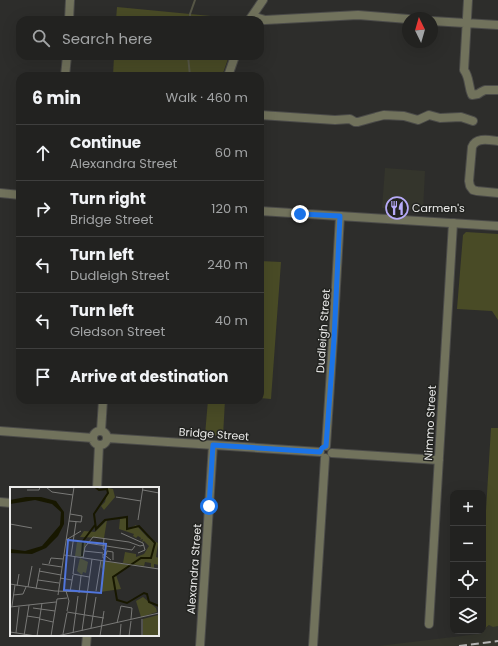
<!DOCTYPE html>
<html lang="en">
<head>
<meta charset="utf-8">
<style>
	body { margin:0; font-family:Poppins,sans-serif; background:#2e2f2d; color:#f1f3f6 }
	.controls { position:absolute; right:12px; bottom:12px; display:grid; overflow:hidden; border-radius:8px; box-shadow:0 4px 16px #0002 }
	.controls button { width:36px; height:36px; display:grid; place-items:center; padding:0; border:0; border-bottom:1px solid #3f3f3e; background:#222220; color:#f1f3f6; font:20px sans-serif }
	.compass { position:absolute; left:402px; top:12px; width:36px; height:36px; border-radius:50%; background:#222220; box-shadow:0 4px 16px #0002; rotate:355deg }
	.stop { position:absolute; width:12px; height:12px; margin:-9px; border:3px solid #1a73e8; border-radius:50%; background:#fff }
	.stop.end { background:#1a73e8; border-color:#fff; box-shadow:0 1px 4px #0008 }
	.list { margin:0; padding:0; list-style:none }
	h2 { display:flex; justify-content:space-between; align-items:center; height:52px; margin:0; padding:0 16px; font-size:17px }
	h2 small { font-size:13px; font-weight:400; color:#a2a4a5 }
	.list li { display:grid; grid-template-columns:26px 1fr auto; gap:12px; align-items:center; box-sizing:border-box; height:56px; padding:0 16px; border-top:1px solid #3f3f3e }
	.list b { display:block; font-size:15px; white-space:nowrap }
	.list p { margin:0; font-size:13px; white-space:nowrap; color:#a2a4a5 }
	.list em { font-size:13px; font-style:normal; color:#a2a4a5 }
	.icon { flex:none; width:22px; height:22px; fill:none; stroke:currentColor; stroke-width:2; stroke-linecap:round; stroke-linejoin:round }
	.map { position:relative; flex:none; width:498px; height:646px; overflow:hidden }
	.search { position:absolute; background:#222220; box-shadow:0 4px 16px #0002; left:16px; top:16px; width:248px; height:44px; display:flex; align-items:center; gap:10px; box-sizing:border-box; padding:0 14px; border-radius:12px; color:#a2a4a5; font-size:15px }
	.panel { position:absolute; background:#222220; box-shadow:0 4px 16px #0002; left:16px; top:72px; width:248px; height:332px; border-radius:12px }
	.map>svg:first-child { display:block }
	.built { fill:#34352c }
	.green { fill:#494b26 }
	.lines { fill:none; stroke-linecap:round; stroke-linejoin:round }
	.stream { stroke:#565646; stroke-width:2 }
	.minor-casing { stroke:#4b4b49; stroke-width:10 }
	.tertiary-casing { stroke:#4b4b49; stroke-width:10 }
	.minor { stroke:#71725c; stroke-width:8 }
	.tertiary { stroke:#71725c; stroke-width:8 }
	.rail { stroke:#b7b7b6; stroke-width:2; stroke-dasharray:8 4; stroke-linecap:butt }
	.route { stroke:#1a73e8; stroke-width:5 }
	.labels { text-anchor:middle; dominant-baseline:central; stroke-width:3; stroke-linejoin:round; paint-order:stroke }
	.poi-label { font-size:11px; fill:#eaeae9; stroke:#232421; text-anchor:start }
	.street-label { font-size:11px; fill:#eaeae9; stroke:#232421 }
	.inset-river { fill:none; stroke:#171700; stroke-width:2 }
	.inset-road { fill:none; stroke:#797977; stroke-width:1 }
	.view { fill:#5075dc; fill-opacity:0.15; stroke:#5075dc; stroke-width:2 }
	.inset-edge { fill:none; stroke:#eaeae9; stroke-width:2 }
</style>
</head>
<body>
<div class="map">
<svg width="498" height="646" viewBox="0 0 498 646">
	<rect width="100%" height="100%" fill="#2d2d2b"/>
	<path class="built" d="M385,168L425,171L423,211L382,208Z
		M489,625L498,626V646H378L478,634L483,631Z"/>
	<path class="green" d="M117,7L242,19V20H116Z
		M114,56H229L222,76H113Z
		M466,232L498,234V320L492,311L457,309L463,235Z
		M260,261L281,262L271,399L260,398Z
		M208,400H225L223,436L205,435Z
		M491,428H498V626L493,627L489,625L483,630V560Z"/>
	<g class="lines">
		<path class="stream" d="M190,20V14L195,0
			M188,56L190,76"/>
		<g class="minor-casing">
			<path id="minor" d="M468,0L464,70C470,78 468,86 472,95L478,94L481,92L485,90H498
				M252,16L265,20L358,15L408,19
				M250,19L263,0
				M69,20L70,0
				M432,21L498,25
				M65,76L67,56
				M228,76L235,56
				M260,115L335,120L350,119L355,122H358L376,117L384,115L404,116L418,120L429,115L440,118L461,117L473,121
				M498,141C489,140 476,137 472,147L469,181L470,186L473,190L477,191L498,193
				M0,431L93,438
				M101,431L103,400
				M93 438a7 7 0 1 1 14 0a7 7 0 1 1-14 0Z
				M107,438L320,452
				M326,446L333,339L340,216
				M332,453L439,460
				M97,488L99,445
				M0,502L11,503
				M429,624L453,223
				M86,646L87,635
				M200,646L213,445
				M313,646L325,458"/>
		</g>
		<g class="tertiary-casing">
			<path id="tertiary" d="M0,193L20,195
				M260,211L498,226"/>
		</g>
		<use href="#minor" class="minor"/>
		<use href="#tertiary" class="tertiary"/>
		<path class="rail" d="M459,646L498,641"/>
	</g>
	<g class="lines">
		<path class="route" d="M209,506L213,445L320,452L322,448L326,446L334,339L340,216L300,214"/>
	</g>
	<defs>
		<g id="restaurant-ring" transform="scale(1.15)"><circle r="9.5" fill="#232421" stroke="#b7abf8" stroke-width="1.5"/><path d="M-5-6h1v4h1v-4h1v4h1v-4h1v5L-1.5 .5V6h-2V.5L-5-1ZM5-6V6H3V1.5H1.5Q1.5-4 5-6Z" fill="#b7abf8"/></g>
	</defs>
	<g fill-rule="evenodd">
		<use href="#restaurant-ring" x="397" y="208"/>
	</g>
	<g class="labels">
		<g class="poi-label">
			<text x="412" y="208">Carmen's</text>
		</g>
		<g class="street-label">
			<text transform="translate(323 331) rotate(-86)">Dudleigh Street</text>
			<text transform="translate(430 423) rotate(-87)">Nimmo Street</text>
			<text transform="translate(214 434) rotate(4)">Bridge Street</text>
			<text transform="translate(194 569) rotate(-86)">Alexandra Street</text>
		</g>
	</g>
	<g transform="translate(10 487)">
		<rect width="149" height="149" fill="#2d2d2b"/>
		<path d="M98,1L103,2L105,10L94,23L91,19L95,15ZM117,30V43L126,38L138,51L148,56L146,70L149,71V78L144,77V81L141,80V76L135,75L134,79L113,76L115,65L126,67V70L134,67L139,59L134,54L132,55L133,52L130,53L131,51L128,49L126,51L123,49L124,47L109,42L110,32ZM97,33L94,51L70,50L74,44L85,45ZM67,55L76,56L73,70L65,69ZM70,71L78,75L76,86L73,85L72,88L67,84ZM92,74L120,78L106,88L111,102L90,105L94,85L91,80ZM133,110L146,121L147,125L131,130L126,114ZM148,128L149,149H133V132Z" fill="#494b26"/>
		<path d="M16,10H31L46,14L54,25V37L48,49L36,61L22,67L0,66V62L15,64L32,59L50,38L51,25L42,17L25,13L0,17V13Z" fill="#171700"/>
		<path class="inset-river" d="M85,0L89,3L97,2L98,6L84,27L86,42L95,33L117,30V42L129,39L145,56L141,71H131L103,90L107,113L117,116L134,106L137,107L139,115L149,119M72,69L73,54L85,38"/>
		<path class="inset-road" d="M36,0L42,5L63,8M17,3H29L30,0M133,3L149,6M106,10L131,14M128,33L133,0M59,34L71,35L72,29L60,27M0,37L22,41M111,46L133,56L135,63L128,66M94,51L93,62L96,64M56,53L71,44M77,56L122,63L125,59M74,64L93,66M54,68L149,82M96,68L97,64L103,65V73M61,69L66,35M73,71L75,60L83,50L119,55L130,59L134,58M95,71H93V67L101,73M32,77L52,80M39,77L41,71L53,72M29,84L51,88M63,87L65,70M63,87L79,90M50,91L62,93M28,93L49,96M0,97L45,104L77,105M7,99L9,87M18,100L22,79M26,102L30,81M56,104L59,114L57,124M86,104L91,73M60,105L63,88M69,106L71,89M3,108L13,107L16,100M48,108L64,0M2,119L5,98M0,120L46,115M23,121L45,124M57,125L94,131M17,129L30,131M30,132L43,135M132,132V149M107,136L111,119L122,121L121,132M81,141L86,110M72,144L82,72M0,145L26,149M6,146L9,120M63,146L68,109M53,147L57,126M14,149L19,118M27,149L32,116M41,149L47,112L57,111M47,149L149,126M90,149L94,124M110,149L111,137M119,149L121,134"/>
		<path class="view" d="M58,53L96,57L91,106L54,103Z"/>
		<rect width="149" height="149" class="inset-edge"/>
	</g>
</svg>
<div class="controls">
<button>+</button>
<button>−</button>
<button><svg class="icon" aria-label="locate" viewBox="0 0 24 24"><circle cx="12" cy="12" r="6"/><path d="M12 2v4M12 18v4M2 12h4M18 12h4"/></svg></button>
<button><svg class="icon" aria-label="layers" viewBox="0 0 24 24"><path d="M12 4l9 5-9 5-9-5zM3 14l9 5 9-5"/></svg></button>
</div>
<svg class="compass" viewBox="-18 -18 36 36"><path d="M0-13l5 13h-10z" fill="#e53935"/><path d="M0 13l5-13h-10z" fill="#a2a4a5"/></svg>
<div class="stop" style="left:209px;top:506px"></div>
<div class="stop end" style="left:300px;top:214px"></div>
<div class="search"><svg class="icon" aria-label="search" viewBox="0 0 24 24"><circle cx="10" cy="10" r="6"/><path d="M15 15l6 6"/></svg>Search here</div>
<section class="panel">
<h2>6 min<small>Walk · 460 m</small></h2>
<ul class="list">
<li><svg class="icon" aria-label="ahead" viewBox="0 0 24 24"><path d="M12 20V5M6 11l6-6 6 6"/></svg><div><b>Continue</b><p>Alexandra Street</p></div><em>60 m</em></li>
<li><svg class="icon" aria-label="right" viewBox="0 0 24 24"><path d="M7 20v-9h11M14 6l5 5-5 5"/></svg><div><b>Turn right</b><p>Bridge Street</p></div><em>120 m</em></li>
<li><svg class="icon" aria-label="left" viewBox="0 0 24 24"><path d="M17 20v-9H6M10 6l-5 5 5 5"/></svg><div><b>Turn left</b><p>Dudleigh Street</p></div><em>240 m</em></li>
<li><svg class="icon" aria-label="left" viewBox="0 0 24 24"><path d="M17 20v-9H6M10 6l-5 5 5 5"/></svg><div><b>Turn left</b><p>Gledson Street</p></div><em>40 m</em></li>
<li><svg class="icon" aria-label="arrive" viewBox="0 0 24 24"><path d="M6 21V4h12l-3 4 3 4H6"/></svg><div><b>Arrive at destination</b></div></li>
</ul>
</section>
</div>
</body>
</html>
